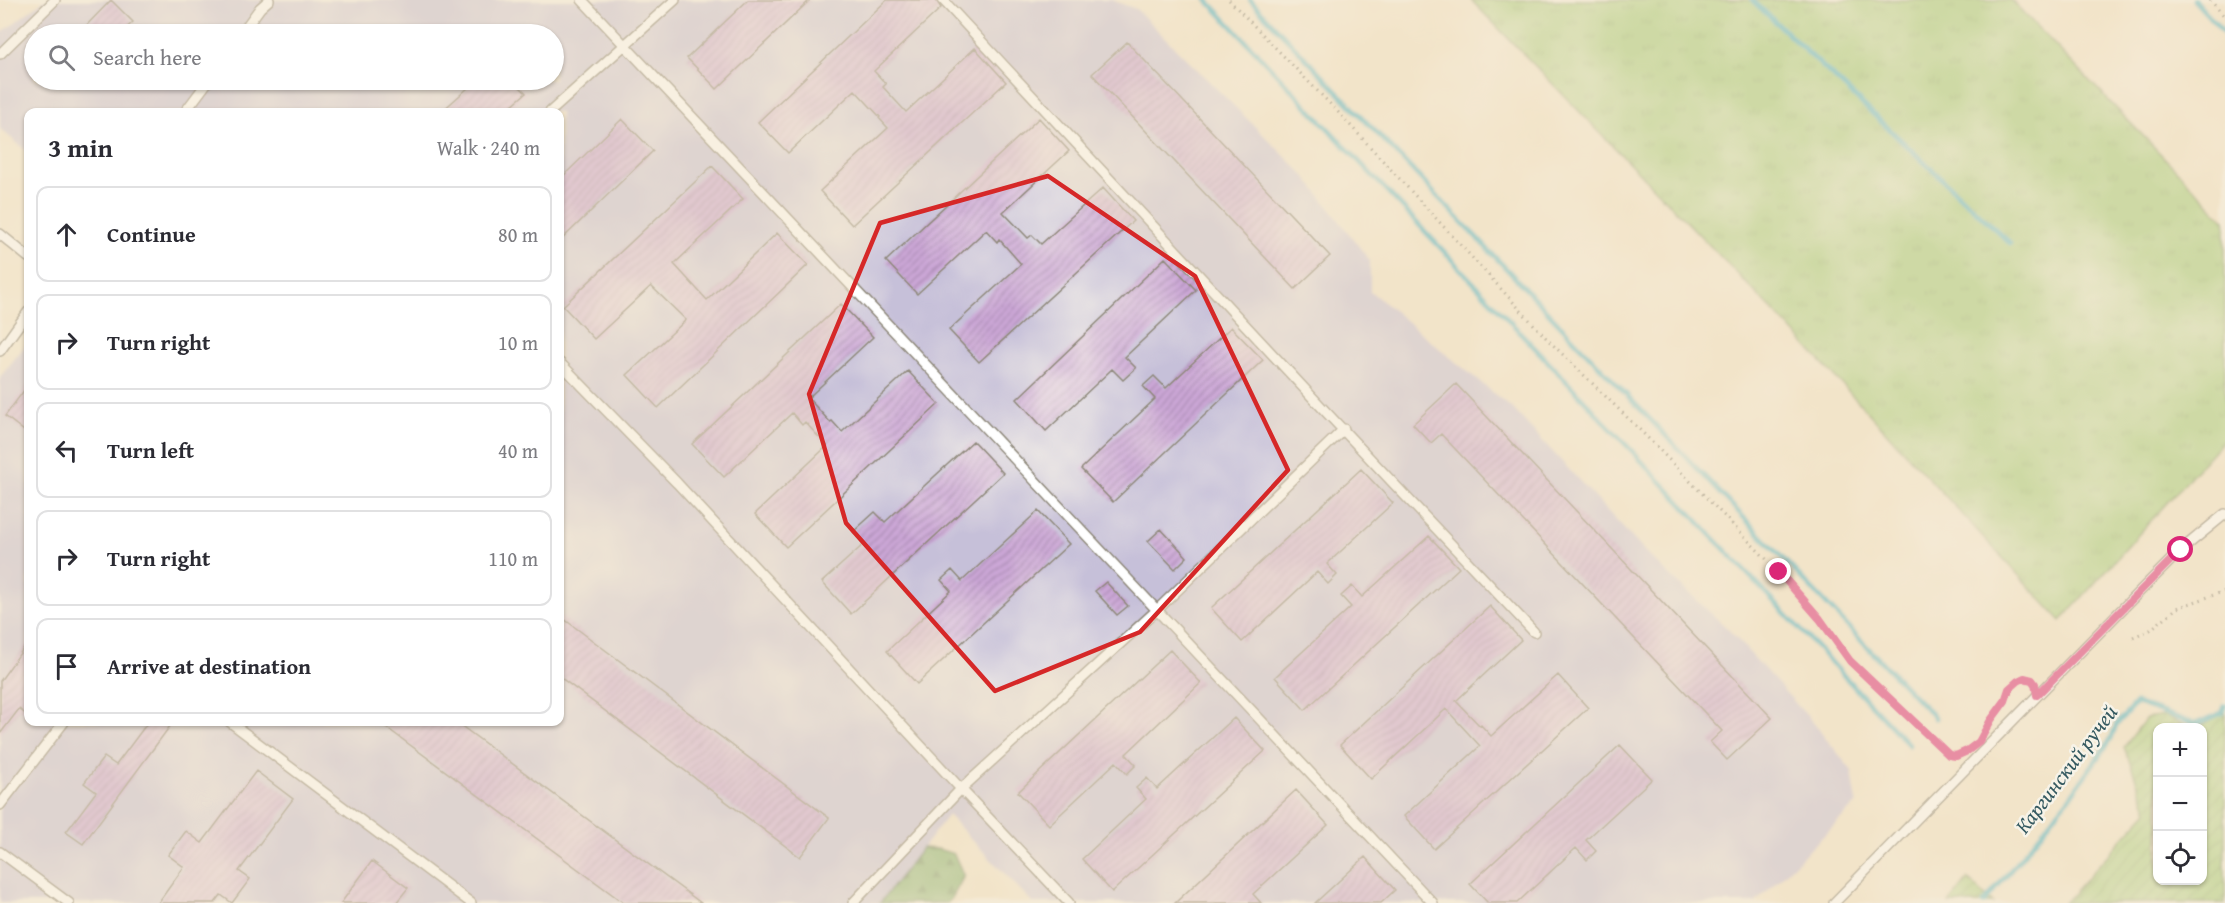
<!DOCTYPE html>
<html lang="en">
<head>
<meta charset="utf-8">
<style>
	body { margin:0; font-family:"Gentium Book Plus",serif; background:#f2f2f3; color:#2b2b33 }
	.controls { position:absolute; right:18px; bottom:18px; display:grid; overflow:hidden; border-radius:12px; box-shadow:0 2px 4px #0004 }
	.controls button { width:54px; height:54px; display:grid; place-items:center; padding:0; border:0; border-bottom:2px solid #e1e1e2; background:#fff; color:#2b2b33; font:30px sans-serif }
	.stop { position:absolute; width:18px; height:18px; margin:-14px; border:4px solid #db2777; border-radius:50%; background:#fff }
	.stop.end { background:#db2777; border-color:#fff; box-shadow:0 2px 6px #0008 }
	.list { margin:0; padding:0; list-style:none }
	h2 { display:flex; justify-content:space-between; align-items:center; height:78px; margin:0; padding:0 24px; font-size:26px }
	h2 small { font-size:20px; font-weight:400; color:#7c7c81 }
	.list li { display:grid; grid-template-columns:39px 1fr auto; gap:18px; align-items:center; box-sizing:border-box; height:96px; margin:0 12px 12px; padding:0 12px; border:2px solid #e1e1e2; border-radius:12px }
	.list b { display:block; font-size:22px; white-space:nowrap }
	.list em { font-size:20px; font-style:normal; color:#7c7c81 }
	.icon { flex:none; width:33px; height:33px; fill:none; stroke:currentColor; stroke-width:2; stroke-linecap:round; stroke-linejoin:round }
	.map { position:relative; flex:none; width:2225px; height:903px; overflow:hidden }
	.search { position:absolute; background:#fff; box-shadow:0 2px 4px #0004; left:24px; top:24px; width:540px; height:66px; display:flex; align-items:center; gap:15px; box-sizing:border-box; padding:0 21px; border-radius:33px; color:#7c7c81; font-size:22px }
	.panel { position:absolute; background:#fff; box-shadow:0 2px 4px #0004; left:24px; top:108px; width:540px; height:618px; border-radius:12px }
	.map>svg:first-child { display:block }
	.industrial { fill:#c6c0d9; fill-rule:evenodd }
	.grass { fill:url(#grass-tufts); stroke:#677c52; stroke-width:1.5 }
	.forest { fill:url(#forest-firs); stroke:#566e4a; stroke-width:1.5 }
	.garden { fill:url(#garden-furrows); stroke:#677c52; stroke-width:1.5 }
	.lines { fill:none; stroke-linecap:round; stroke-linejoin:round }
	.stream { stroke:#48b2c6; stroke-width:5 }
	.building { fill:url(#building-hatch) }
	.service-casing { stroke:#8e887a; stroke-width:12 }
	.path { stroke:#8e887a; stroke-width:3; stroke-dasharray:1.5 4.5; stroke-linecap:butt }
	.service { stroke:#fff; stroke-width:9 }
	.route { stroke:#db2777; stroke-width:8 }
	.marked { fill:none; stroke:#d62828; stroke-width:4.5; stroke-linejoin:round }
	.labels { text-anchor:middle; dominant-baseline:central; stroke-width:5; stroke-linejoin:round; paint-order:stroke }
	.water-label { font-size:21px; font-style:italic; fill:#355a61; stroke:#f7f3e8 }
</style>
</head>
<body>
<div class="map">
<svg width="2225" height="903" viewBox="0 0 2225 903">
	<defs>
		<pattern id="grass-tufts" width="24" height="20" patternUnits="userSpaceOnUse" patternTransform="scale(1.5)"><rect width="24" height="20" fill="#a3cd7a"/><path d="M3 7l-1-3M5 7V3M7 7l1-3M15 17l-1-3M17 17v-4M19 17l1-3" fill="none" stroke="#8cb06a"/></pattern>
		<pattern id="forest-firs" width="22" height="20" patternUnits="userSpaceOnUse" patternTransform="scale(1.5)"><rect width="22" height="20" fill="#82b06a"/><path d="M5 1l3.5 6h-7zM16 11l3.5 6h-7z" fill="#6b8f57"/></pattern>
		<pattern id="garden-furrows" width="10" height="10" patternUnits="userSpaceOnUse" patternTransform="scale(1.5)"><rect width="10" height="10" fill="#a3cd7a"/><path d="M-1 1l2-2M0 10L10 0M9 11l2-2" fill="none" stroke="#8cb06a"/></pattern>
		<pattern id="building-hatch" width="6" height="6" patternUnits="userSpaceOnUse" patternTransform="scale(1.5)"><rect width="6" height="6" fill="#cca7d7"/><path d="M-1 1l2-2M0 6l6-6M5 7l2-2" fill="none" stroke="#a688af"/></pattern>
	</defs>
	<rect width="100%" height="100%" fill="#f7f3e8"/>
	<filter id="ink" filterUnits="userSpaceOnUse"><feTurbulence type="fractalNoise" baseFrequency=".0167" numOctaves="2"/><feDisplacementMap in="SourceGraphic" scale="12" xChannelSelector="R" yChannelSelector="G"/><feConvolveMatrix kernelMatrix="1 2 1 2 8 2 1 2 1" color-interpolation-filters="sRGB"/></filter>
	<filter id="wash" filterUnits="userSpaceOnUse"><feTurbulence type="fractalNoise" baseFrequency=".008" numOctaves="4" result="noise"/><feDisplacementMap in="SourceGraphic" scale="24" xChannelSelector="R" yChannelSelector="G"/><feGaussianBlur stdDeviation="1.35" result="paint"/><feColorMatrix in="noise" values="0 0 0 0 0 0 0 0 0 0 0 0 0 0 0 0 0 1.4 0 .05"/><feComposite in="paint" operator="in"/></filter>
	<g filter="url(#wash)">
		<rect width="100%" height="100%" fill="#f2e4c9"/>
		<path class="industrial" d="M44,0H1112L1136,9L1305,176L1370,261V291L1514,410L1650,557L1728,629L1818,728L1852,771L1857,803L1755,903H1033L948,815L880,903H0V377L28,342V722H560V112H28V152L0,129V34ZM34,34H554V80H34Z"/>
		<path class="grass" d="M1471,0H2011L2225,220V438L2061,621L1787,325Z"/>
		<path class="forest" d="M922,848L938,849L954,854L964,876L952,898L947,903H880Z"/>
		<path class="garden" d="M2225,706V903H2064L2148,811L2124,747L2146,718L2165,715L2188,727L2158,728V880H2202V728L2199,727L2222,713Z
			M1968,879L1993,903H1949Z"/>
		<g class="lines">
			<path class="stream" d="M1207,0L1909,745
				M1250,0L1935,718
				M1752,0L2010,243
				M2194,0L2225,34
				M1984,903L2069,798L2111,739L2116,725L2136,703L2196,724L2222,713L2225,706"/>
		</g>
		<g id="blocks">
			<path class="building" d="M111,0L133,22L120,34H78Z
				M748,0H810L717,89L687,58Z
				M887,0H936L941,8L874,71L886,84L883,87L906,112L975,48L1006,82L852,225L820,191L888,128L879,118L880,117L855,90L788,153L758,122Z
				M1127,42L1330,256L1295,289L1092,74Z
				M477,80H513L526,93L504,112H441Z
				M1039,118L1069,151L1003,212L1028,238L1032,235L1041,244L1103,188L1133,221L979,362L949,330L1021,264L999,239L997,242L986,230L917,294L886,261Z
				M622,119L653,151L560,241V179Z
				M712,166L743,199L674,264L707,300L777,233L808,265L658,408L627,375L686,320L651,286L594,339L563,306Z
				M1165,258L1196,290L1125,357L1136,368L1123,380L1112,369L1046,431L1017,399Z
				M841,304L873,337L808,398L830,422L832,421L842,432L908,371L939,404L786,547L755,514L827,446L805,422L802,425L792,413L724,477L692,444Z
				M1231,327L1263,360L1113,502L1081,469L1155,399L1143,386L1154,376L1166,388Z
				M1456,384L1772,718L1727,760L1710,742L1722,731L1441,434L1431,443L1413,424Z
				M28,385V434L5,416Z
				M973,441L1003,473L851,614L822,582L864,544L853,532L875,512L885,522Z
				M1361,469L1393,503L1327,564L1337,575L1328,584L1317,572L1242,642L1211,608Z
				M1038,511L1069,544L917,684L887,651L951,591L941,580L952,570L962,581Z
				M1161,529L1187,557L1175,569L1148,541Z
				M1429,536L1459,568L1305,710L1275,677L1351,607L1341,596L1352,586L1362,597Z
				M1106,582L1128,606L1117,615L1095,591Z
				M1490,606L1521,640L1456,701L1480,726L1481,725L1491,736L1558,675L1588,708L1434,849L1404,816L1480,746L1446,709L1371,779L1340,745Z
				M560,616L829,818L800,857L560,677Z
				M28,642V716L19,709L0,734V681Z
				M1170,650L1201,683L1126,754L1136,765L1127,774L1116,762L1049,825L1018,792Z
				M1234,718L1265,751L1112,892L1082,859L1146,799L1136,788L1147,778L1157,789Z
				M148,722H173L83,844L66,832L96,792L84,783L104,757L116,765Z
				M379,722H456L701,903H624Z
				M1620,745L1652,779L1586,840L1596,851L1587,860L1576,848L1517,903H1488L1470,884Z
				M256,771L293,799L239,871L250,879L232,903L221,895L215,903H158L184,867L168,855L186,831L202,843Z
				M1296,790L1328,825L1253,894L1261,903H1175Z
				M1365,857L1395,890L1381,903H1315Z
				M372,861L408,888L396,903H341Z"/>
		</g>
	</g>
	<g filter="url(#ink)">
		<use href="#blocks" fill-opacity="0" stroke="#8e887a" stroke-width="1.5"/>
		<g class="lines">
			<g class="service-casing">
				<path id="service" d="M582,0L1433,903
					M943,0L1327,413L1534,632
					M241,34L260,8L269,0
					M0,54L55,0
					M185,112L209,80
					M550,112L675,0
					M0,234L28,257
					M0,351L28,312
					M560,363L677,483L961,789L853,903
					M230,722L471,903
					M0,805L64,722
					M0,852L69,903
					M1069,903L961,789L1157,610L1344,429
					M1834,903L2137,594L2181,550L2225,514"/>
			</g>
			<path class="path" d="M1229,0L1338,112L1549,341L1640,430L1779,572L1820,619L1850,661L1949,755L1956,756L1962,753
				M2210,0L2225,17
				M2133,637L2150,630L2177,608L2225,591
				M1987,728C1992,719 1998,712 2004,703C2011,692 2015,670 2033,682"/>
			<use href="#service" class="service"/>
		</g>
	</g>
	<g class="lines" filter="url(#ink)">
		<path class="route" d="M1779,572L1820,619L1850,661L1949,755L1956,756L1967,751L1979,742L1991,720L2005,701L2009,689L2018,681L2024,678L2032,680L2035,684L2037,695L2181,550"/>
	</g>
	<path d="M0 0H2225V903H0ZM1048,176L1195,276L1288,470L1140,632L995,691L846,523L809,394L880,223Z" fill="#f2e4c9" fill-opacity=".55" fill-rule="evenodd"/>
	<path class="marked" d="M1048,176L1195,276L1288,470L1140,632L995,691L846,523L809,394L880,223Z"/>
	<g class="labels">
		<g class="water-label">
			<text transform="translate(2066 769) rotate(-53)">Каргинский ручей</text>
		</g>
	</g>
</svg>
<div class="controls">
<button>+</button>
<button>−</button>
<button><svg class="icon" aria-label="locate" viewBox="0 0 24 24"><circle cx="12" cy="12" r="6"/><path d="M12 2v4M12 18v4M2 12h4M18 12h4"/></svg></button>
</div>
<div class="stop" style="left:2181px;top:550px"></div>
<div class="stop end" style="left:1779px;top:572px"></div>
<div class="search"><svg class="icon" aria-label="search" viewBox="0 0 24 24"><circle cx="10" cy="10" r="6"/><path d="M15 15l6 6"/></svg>Search here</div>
<section class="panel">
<h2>3 min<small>Walk · 240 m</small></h2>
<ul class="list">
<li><svg class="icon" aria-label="ahead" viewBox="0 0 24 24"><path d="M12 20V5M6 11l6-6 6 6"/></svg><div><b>Continue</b></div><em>80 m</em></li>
<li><svg class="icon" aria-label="right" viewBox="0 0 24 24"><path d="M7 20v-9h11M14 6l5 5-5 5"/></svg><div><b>Turn right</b></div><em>10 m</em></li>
<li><svg class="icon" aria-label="left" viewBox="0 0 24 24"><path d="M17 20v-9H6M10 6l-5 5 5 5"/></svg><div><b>Turn left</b></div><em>40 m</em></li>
<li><svg class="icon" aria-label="right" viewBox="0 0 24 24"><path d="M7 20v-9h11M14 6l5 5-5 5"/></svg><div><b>Turn right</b></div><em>110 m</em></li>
<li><svg class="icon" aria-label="arrive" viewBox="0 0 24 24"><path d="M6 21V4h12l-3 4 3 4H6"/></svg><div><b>Arrive at destination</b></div></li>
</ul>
</section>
</div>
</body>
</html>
